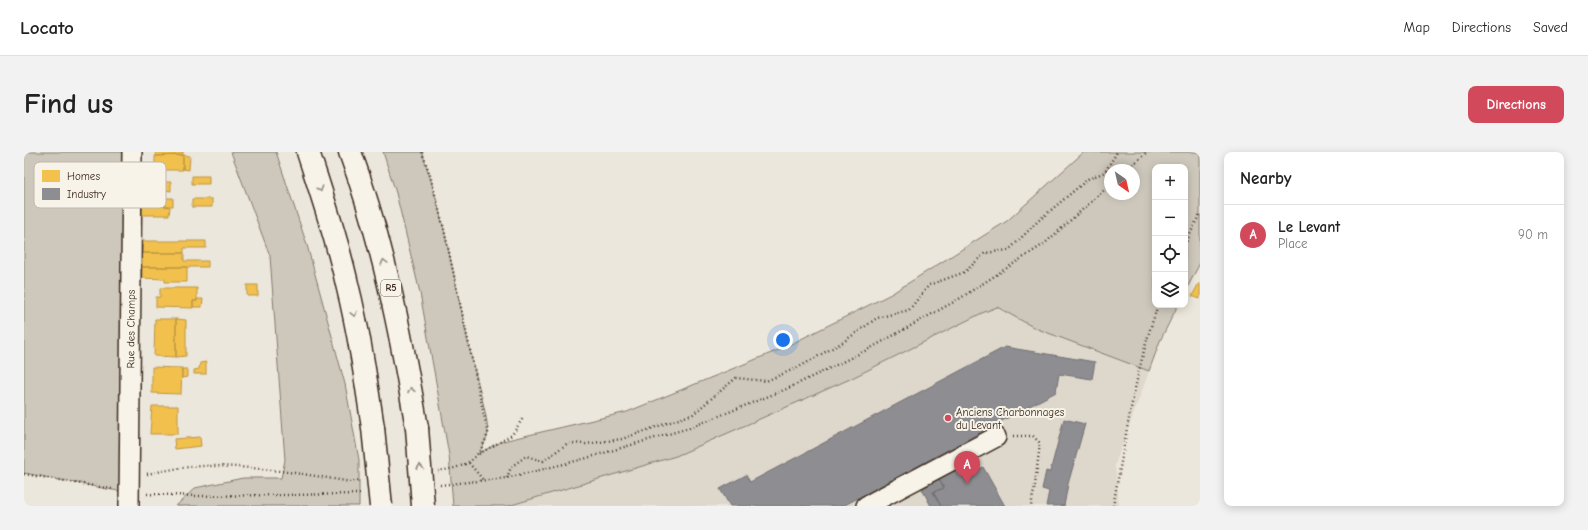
<!DOCTYPE html>
<html lang="en">
<head>
<meta charset="utf-8">
<style>
	body { margin:0; font-family:"Comic Neue",sans-serif; background:#f2f2f2; color:#222 }
	.controls { position:absolute; right:12px; top:12px; display:grid; overflow:hidden; border-radius:8px; box-shadow:0 2px 10px #0003 }
	.controls button { width:36px; height:36px; display:grid; place-items:center; padding:0; border:0; border-bottom:1px solid #e0e0e0; background:#fff; color:#222; font:20px sans-serif }
	.compass { position:absolute; left:1080px; top:12px; width:36px; height:36px; border-radius:50%; background:#fff; box-shadow:0 2px 10px #0003; rotate:146deg }
	.you { position:absolute; left:759px; top:188px; width:14px; height:14px; margin:-10px; border:3px solid #fff; border-radius:50%; background:#1a73e8; box-shadow:0 0 0 6px #1a73e833 }
	.badge { display:grid; place-items:center; width:26px; height:26px; border-radius:50%; background:#d1495b; color:#fff; font-size:13px; font-weight:700 }
	.pin { position:absolute; translate:-50% -33px; filter:drop-shadow(0 1px 2px #0008) }
	.pin::after { content:''; position:absolute; top:21px; width:14px; height:12px; background:inherit; clip-path:polygon(0 0,100% 0,50% 100%) }
	.list { margin:0; padding:0; list-style:none }
	h2 { display:flex; justify-content:space-between; align-items:center; height:52px; margin:0; padding:0 16px; font-size:17px }
	h2 small { font-size:13px; font-weight:400; color:#767676 }
	.list li { display:grid; grid-template-columns:26px 1fr auto; gap:12px; align-items:center; box-sizing:border-box; height:60px; padding:0 16px; border-top:1px solid #e0e0e0 }
	.list b { display:block; font-size:15px; white-space:nowrap }
	.list p { margin:0; font-size:13px; white-space:nowrap; color:#767676 }
	.list em { font-size:13px; font-style:normal; color:#767676 }
	.icon { flex:none; width:22px; height:22px; fill:none; stroke:currentColor; stroke-width:2; stroke-linecap:round; stroke-linejoin:round }
	.map { position:relative; flex:none; width:1176px; height:354px; overflow:hidden; border-radius:8px }
	header { display:flex; align-items:center; gap:24px; box-sizing:border-box; height:56px; padding:0 20px; background:#fff; border-bottom:1px solid #e0e0e0 }
	header strong { font-size:19px }
	nav { display:flex; gap:22px; margin-inline-start:auto; font-size:14px }
	.intro { display:flex; align-items:center; justify-content:space-between; box-sizing:border-box; height:96px; padding:0 24px }
	h1 { margin:0; font-size:28px }
	.button { padding:10px 18px; border-radius:8px; background:#d1495b; color:#fff; font-size:14px; font-weight:700 }
	main { display:flex; gap:24px; padding:0 24px }
	aside { flex:1; background:#fff; border-radius:8px; box-shadow:0 2px 10px #0003 }
	.map>svg:first-child { display:block }
	.built { fill:#ddd7cc }
	.green { fill:#cec8bc; stroke:#84796d; fill-rule:evenodd }
	.homes { fill:#f2c14e; stroke:#bb9440 }
	.industry { fill:#8d8d92; stroke:#746f6f }
	.lines { fill:none; stroke-linecap:round; stroke-linejoin:round }
	.minor-casing { stroke:#3b2a1e; stroke-width:22 }
	.highway-casing { stroke:#3b2a1e; stroke-width:25 }
	.path { stroke:#3b2a1e; stroke-width:2.5; stroke-dasharray:1 3; stroke-linecap:butt }
	.minor { stroke:#f7f3e8; stroke-width:19 }
	.highway { stroke:#f7f3e8; stroke-width:22 }
	.highway-bridge-casing { stroke:#3b2a1e; stroke-width:25; stroke-linecap:butt }
	.highway-bridge { stroke:#f7f3e8; stroke-width:22 }
	.oneway { stroke:#998e83 }
	.poi-dot { fill:#d1495b; stroke:#f7f3e8; stroke-width:1.5 }
	.labels { text-anchor:middle; dominant-baseline:central; stroke-width:4; stroke-linejoin:round; paint-order:stroke }
	.shield { fill:#f7f3e8; stroke:#73665b; stroke-width:1 }
	.shield-label { font-size:10px; font-weight:bold; fill:#3b2a1e }
	.street-label { font-size:11px; fill:#3b2a1e; stroke:#f7f3e8 }
	.poi-label { font-size:11px; fill:#3b2a1e; stroke:#f7f3e8; text-anchor:start }
	.key { fill:#f7f3e8; stroke:#bfb7ab; stroke-width:1 }
	.key-label { font-size:11px; fill:#3b2a1e }
</style>
</head>
<body>
<header>
<strong>Locato</strong>
<nav><a>Map</a><a>Directions</a><a>Saved</a></nav>
</header>
<div class="intro"><h1>Find us</h1><a class="button">Directions</a></div>
<main>
<div class="map">
<svg width="1176" height="354" viewBox="0 0 1176 354">
	<rect width="100%" height="100%" fill="#ece7dc"/>
	<filter id="ink" filterUnits="userSpaceOnUse"><feTurbulence type="fractalNoise" baseFrequency=".025" numOctaves="2"/><feDisplacementMap in="SourceGraphic" scale="8" xChannelSelector="R" yChannelSelector="G"/><feConvolveMatrix kernelMatrix="1 2 1 2 8 2 1 2 1" color-interpolation-filters="sRGB"/></filter>
	<g filter="url(#ink)">
		<path class="built" d="M974,155L1011,176L1125,219L1091,313L1095,354H484L652,304L826,227L958,161Z"/>
		<path class="green" d="M0,0H108L105,341L0,321Z
			M207,0H252L283,93L321,232L335,308V354H152L171,336L219,326H257L261,308L246,104Z
			M359,0H398C420,65 431,132 446,199C451,224 462,254 464,279C464,287 458,295 455,301L479,289L603,260L757,197L867,142L983,69L1060,0H1176V111L1161,140V15H1131V153H1154L1136,189L1125,219L1011,176L973,155L958,161L826,227L652,304L484,354H429L425,303L396,141L372,41ZM1086,18H1110V42H1086Z"/>
		<path class="homes" d="M132,0H159V3L132,4Z
			M159,3V18H131V4Z
			M159,3L166,4L165,18L159,17Z
			M168,24H185V32H168Z
			M118,30H147V39L141,38V46H118Z
			M118,46H141L140,54L146,55L145,63H118Z
			M141,46H149V54H140Z
			M168,47H188V55H168Z
			M119,89H182V96H160V101H118Z
			M118,101H160V109H184V115H118Z
			M118,115H163V130H141V127L118,126Z
			M1175,131L1176,132V147L1168,144Z
			M223,133H234V144H223Z
			M136,136H173V149H169V156L132,155V145H136Z
			M173,147H179L178,155H169V149H173Z
			M131,167H152V205L130,204Z
			M152,167L162,168V204L152,205Z
			M182,210V222H170V218L175,217L176,211Z
			M128,215L158,216L157,242L128,241Z
			M158,217H163V225L158,226Z
			M128,254H154V282H126Z
			M176,285L177,294L151,297L150,287Z"/>
		<path class="industry" d="M981,195L1071,210L1068,227L1035,222L1032,240L819,354H706L696,337L722,323L726,330Z
			M1040,267L1061,272L1044,332L1040,354H1022L1025,339L1018,337L1022,319L1026,320Z
			M945,311L950,320L959,315L981,354H917L909,340L920,336L915,327Z
			M915,327L920,336L909,340L917,354H907L898,337Z"/>
		<g class="lines">
			<g class="minor-casing">
				<g id="minor">
					<path id="s1" d="M105,354L108,0"/>
					<path d="M842,354L972,285"/>
				</g>
			</g>
			<g class="highway-casing">
				<path id="highway" d="M284,0C298,43 313,87 323,132C335,180 342,228 349,276
					M326,0C359,90 377,182 393,276"/>
			</g>
			<path class="path" d="M398,0L406,23L420,77L464,281C454,309 443,315 414,319
				M1103,18L1123,0
				M1161,93L1176,61
				M989,284H1009L1016,291L1011,333L1007,354
				M455,302L488,283L499,266
				M445,311L460,329
				M0,322L88,337
				M123,322C144,318 168,313 190,314C236,315 282,322 327,330L336,328
				M483,326L487,315L502,304L519,309L544,291L562,292L598,287L669,262L712,226L742,229L775,215L819,190L853,166L885,158L905,133L941,120L961,101L985,98L1014,69L1064,27L1081,20L1093,0
				M416,333L483,326L556,308L665,276L765,236L845,197L935,147L1020,92L1086,33
				M123,342L172,344L338,342
				M1089,354C1102,286 1111,218 1134,153"/>
			<use href="#minor" class="minor"/>
			<use href="#highway" class="highway"/>
			<g class="highway-bridge-casing">
				<path id="highway-bridge" d="M349,276L357,354
					M393,276L399,354"/>
			</g>
			<use href="#highway-bridge" class="highway-bridge"/>
		</g>
		<defs><path id="oneway-chevron" d="M-2-3.5L2.5 0L-2 3.5" fill="none" stroke-width="1.6" stroke-linecap="round" stroke-linejoin="round"/></defs>
		<g class="oneway">
			<use href="#oneway-chevron" transform="translate(296 37) rotate(72)"/>
			<use href="#oneway-chevron" transform="translate(360 110) rotate(-105)"/>
			<use href="#oneway-chevron" transform="translate(330 162) rotate(78)"/>
			<use href="#oneway-chevron" transform="translate(387 238) rotate(-100)"/>
			<use href="#oneway-chevron" transform="translate(396 315) rotate(-94)"/>
		</g>
	</g>
	<circle class="poi-dot" cx="924" cy="266" r="4"/>
	<g class="labels">
		<rect class="shield" x="357" y="128" width="20" height="16" rx="3"/>
		<g class="shield-label">
			<text x="367" y="136">R5</text>
		</g>
		<g class="street-label">
			<text stroke="none"><textPath href="#s1" startOffset="177">Rue des Champs</textPath></text>
		</g>
		<g class="poi-label">
			<text x="932" y="260">Anciens Charbonnages<tspan x="932" dy="13">du Levant</tspan></text>
		</g>
	</g>
	<rect x="10" y="10" width="132" height="46" rx="6" class="key"/>
	<rect x="18" y="18" width="18" height="12" fill="#f2c14e"/>
	<rect x="18" y="36" width="18" height="12" fill="#8d8d92"/>
	<g class="key-label">
		<text x="43" y="28">Homes</text>
		<text x="43" y="46">Industry</text>
	</g>
</svg>
<div class="controls">
<button>+</button>
<button>−</button>
<button><svg class="icon" aria-label="locate" viewBox="0 0 24 24"><circle cx="12" cy="12" r="6"/><path d="M12 2v4M12 18v4M2 12h4M18 12h4"/></svg></button>
<button><svg class="icon" aria-label="layers" viewBox="0 0 24 24"><path d="M12 4l9 5-9 5-9-5zM3 14l9 5 9-5"/></svg></button>
</div>
<svg class="compass" viewBox="-18 -18 36 36"><path d="M0-13l5 13h-10z" fill="#e53935"/><path d="M0 13l5-13h-10z" fill="#767676"/></svg>
<div class="you"></div>
<div class="pin badge" style="left:943px;top:332px">A</div>
</div>
<aside>
<h2>Nearby<small></small></h2>
<ul class="list">
<li><span class="badge">A</span><div><b>Le Levant</b><p>Place</p></div><em>90 m</em></li>
</ul>
</aside>
</main>
</body>
</html>
